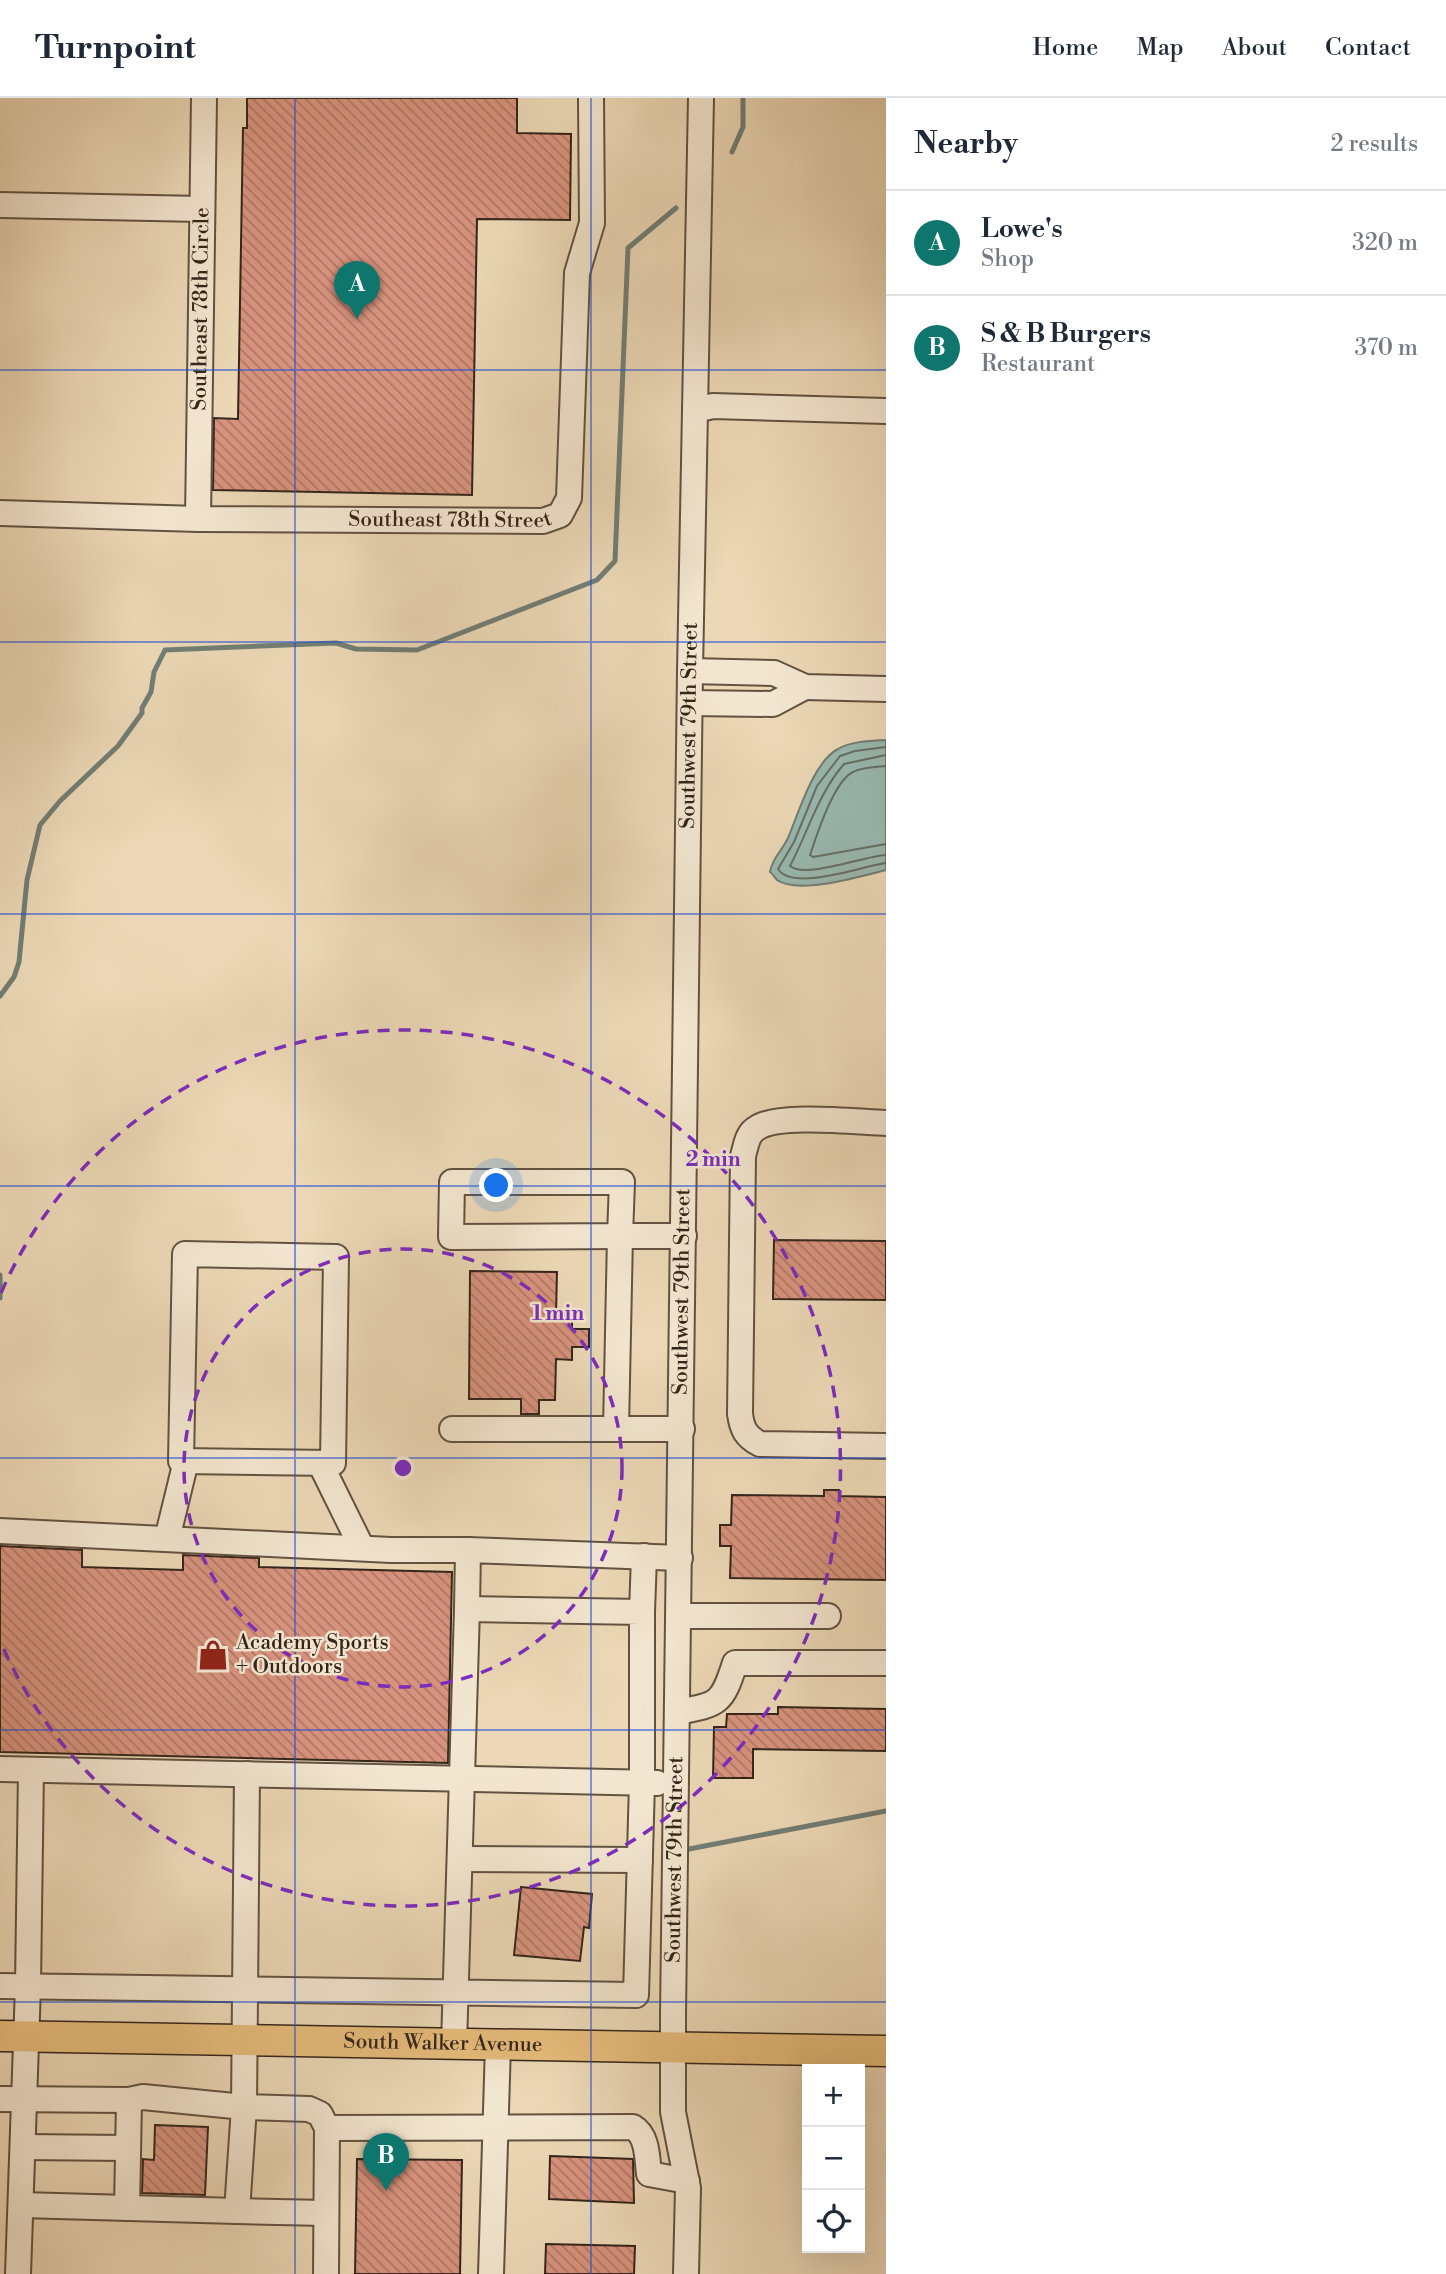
<!DOCTYPE html>
<html lang="en">
<head>
<meta charset="utf-8">
<style>
	body { margin:0; font-family:"Libre Bodoni",serif; background:#f2f2f3; color:#1f2937 }
	.controls { position:absolute; right:21px; bottom:21px; display:grid; overflow:hidden; border-radius:0px; box-shadow:0 7px 28px #0002 }
	.controls button { width:63px; height:63px; display:grid; place-items:center; padding:0; border:0; border-bottom:2px solid #e0e1e3; background:#fff; color:#1f2937; font:35px sans-serif }
	.you { position:absolute; left:497px; top:1088px; width:24px; height:24px; margin:-18px; border:5px solid #fff; border-radius:50%; background:#1a73e8; box-shadow:0 0 0 10px #1a73e833 }
	.badge { display:grid; place-items:center; width:46px; height:46px; border-radius:50%; background:#0f766e; color:#fff; font-size:23px; font-weight:700 }
	.pin { position:absolute; translate:-50% -58px; filter:drop-shadow(0 2px 4px #0008) }
	.pin::after { content:''; position:absolute; top:37px; width:24px; height:21px; background:inherit; clip-path:polygon(0 0,100% 0,50% 100%) }
	.list { margin:0; padding:0; list-style:none }
	h2 { display:flex; justify-content:space-between; align-items:center; height:91px; margin:0; padding:0 28px; font-size:30px }
	h2 small { font-size:23px; font-weight:400; color:#747a83 }
	.list li { display:grid; grid-template-columns:46px 1fr auto; gap:21px; align-items:center; box-sizing:border-box; height:105px; padding:0 28px; border-top:2px solid #e0e1e3 }
	.list b { display:block; font-size:26px; white-space:nowrap }
	.list p { margin:0; font-size:23px; white-space:nowrap; color:#747a83 }
	.list em { font-size:23px; font-style:normal; color:#747a83 }
	.icon { flex:none; width:38px; height:38px; fill:none; stroke:currentColor; stroke-width:2; stroke-linecap:round; stroke-linejoin:round }
	.map { position:relative; flex:none; width:886px; height:2176px; overflow:hidden }
	header { display:flex; align-items:center; gap:42px; box-sizing:border-box; height:98px; padding:0 35px; background:#fff; border-bottom:2px solid #e0e1e3 }
	header strong { font-size:33px }
	nav { display:flex; gap:38px; margin-inline-start:auto; font-size:24px }
	main { display:flex }
	aside { flex:1; background:#fff }
	.map>svg:first-child { display:block }
	.water { fill:#99b9b1; stroke:#717e75; stroke-width:2 }
	.lines { fill:none; stroke-linecap:round; stroke-linejoin:round }
	.shore { stroke:#666f66; stroke-width:2 }
	.stream { stroke:#717e75; stroke-width:5 }
	.building { fill:url(#building-back-hatch); stroke:#34251a; stroke-width:2 }
	.minor-casing { stroke:#625241; stroke-width:28 }
	.major-casing { stroke:#34251a; stroke-width:33 }
	.minor { stroke:#f3e6d0; stroke-width:24 }
	.major { stroke:#e6bc7b; stroke-width:30 }
	.grid { fill:none; stroke:#1d4ed8; stroke-width:2; stroke-opacity:0.55 }
	.ring { fill:none; stroke:#7b2cbf; stroke-width:3.5; stroke-dasharray:12 9 }
	.labels { text-anchor:middle; dominant-baseline:central; stroke-width:5; stroke-linejoin:round; paint-order:stroke }
	.street-label { font-size:21px; fill:#34251a; stroke:#f3e6d0 }
	.poi-label { font-size:21px; fill:#34251a; stroke:#f3e6d0; text-anchor:start }
	.centre { fill:#7b2cbf; stroke:#f3e6d0; stroke-width:3.5 }
	.ring-label { font-size:21px; text-anchor:middle; font-weight:bold; fill:#7b2cbf; stroke:#f3e6d0; stroke-width:5; stroke-linejoin:round; paint-order:stroke }
</style>
</head>
<body>
<header>
<strong>Turnpoint</strong>
<nav><a>Home</a><a>Map</a><a>About</a><a>Contact</a></nav>
</header>
<main>
<div class="map">
<svg width="886" height="2176" viewBox="0 0 886 2176">
	<defs>
		<pattern id="building-back-hatch" width="6" height="6" patternUnits="userSpaceOnUse" patternTransform="scale(1.75)"><rect width="6" height="6" fill="#d8937e"/><path d="M-1 5l2 2M0 0l6 6M5-1l2 2" fill="none" stroke="#b07866"/></pattern>
	</defs>
	<rect width="100%" height="100%" fill="#ecd8b6"/>
	<filter id="stains"><feTurbulence type="fractalNoise" baseFrequency=".00286" numOctaves="4"/><feColorMatrix values="0 0 0 0 .2 0 0 0 0 .09 0 0 0 0 .02 0 0 0 .5 -.17"/></filter>
	<radialGradient id="worn" r=".72"><stop offset=".6" stop-color="#630" stop-opacity="0"/><stop offset="1" stop-color="#630" stop-opacity=".3"/></radialGradient>
	<path class="water" d="M886,642V772C862,778 798,797 777,782C775,780 773,776 770,774C772,760 782,753 788,740C798,717 813,664 838,651C851,643 871,643 886,642Z"/>
	<g class="lines">
		<path class="shore" d="M886,649L855,653L840,658L817,688L794,744L778,771C793,794 862,768 886,765
			M886,657L844,666C818,696 808,734 790,768C806,781 864,758 886,757
			M886,668C876,669 862,669 853,674C834,683 817,736 810,757L813,759L886,746"/>
		<path class="stream" d="M732,54L743,29V0
			M0,898L14,879L19,864L27,782L40,727L60,703L118,648L142,615V610L151,594L154,574L165,552L336,545L356,551L417,552L597,482L615,463L628,150L676,110
			M0,1177V1200
			M689,1751L886,1713"/>
	</g>
	<path class="building" d="M247,0H517V35L571,36L570,122L477,121L472,397L213,392L214,320L238,321L243,30H247Z
		M774,1142L886,1143V1202L773,1201Z
		M470,1173L557,1174L556,1217H572V1231H589V1249H572V1262L556,1261L555,1302H539V1316H521V1301H469Z
		M824,1392H839V1398L886,1399V1482L730,1480L731,1448H720V1427H731L732,1397L824,1398Z
		M0,1448L82,1452V1469L183,1472V1457L259,1460V1469L452,1474L448,1665L0,1654Z
		M778,1609L886,1611V1653L753,1651V1680H713L714,1629H726L727,1616H778Z
		M521,1789L592,1796L589,1830L584,1829L580,1863L514,1857Z
		M155,2027L208,2029L205,2097L142,2095L143,2061L154,2062Z
		M550,2058L633,2061L634,2105L549,2101Z
		M357,2061L462,2062L460,2176H355Z
		M546,2146L635,2148L634,2176H545Z"/>
	<g class="lines">
		<g class="minor-casing">
			<g id="minor">
				<path d="M0,107L202,111"/>
				<path d="M695,312L713,308L886,313"/>
				<path id="s1" d="M0,415L198,421L543,423L560,417L569,400L577,175L592,125L591,0"/>
				<path id="s2" d="M198,421L204,0"/>
				<path d="M690,573L774,575L805,589L886,591"/>
				<path d="M690,605L773,606L805,589"/>
				<path d="M886,1025C857,1024 779,1015 757,1030C747,1035 746,1048 743,1058L740,1316C742,1331 746,1339 760,1346L886,1348"/>
				<path d="M452,1084H622L620,1138L451,1139Z"/>
				<path d="M185,1156L336,1159L333,1365L181,1363Z"/>
				<path d="M452,1331H616"/>
				<path d="M682,1331H616L620,1138H684"/>
				<path d="M320,1365L362,1450"/>
				<path d="M0,1433L391,1452H468"/>
				<path d="M167,1441L186,1363"/>
				<path d="M467,1511L468,1452L680,1460"/>
				<path d="M642,1514L644,1458"/>
				<path d="M679,1518H828"/>
				<path d="M678,1614C719,1606 722,1606 735,1565H886"/>
				<path d="M0,1671L657,1685"/>
				<path d="M247,1676L244,2009L309,2011L320,2016L327,2030L326,2176"/>
				<path d="M460,1761L640,1762"/>
				<path d="M0,1888L636,1897L642,1685V1514L467,1511C464,1657 457,1802 454,1947"/>
				<path d="M0,2001L129,2002L143,1999L244,2009L237,2113L21,2107"/>
				<path d="M327,2030L633,2029C648,2038 647,2060 649,2076L687,2083"/>
				<path d="M23,2049L128,2050"/>
				<path d="M127,2110L129,2002"/>
				<path d="M237,2113L326,2115"/>
				<path d="M18,2176L28,1888L31,1672"/>
				<path d="M491,2176L498,1947"/>
				<path id="s3" d="M686,2176L688,2090L673,2014V1917L690,573L701,0"/>
			</g>
		</g>
		<g class="major-casing">
			<g id="major">
				<path id="s4" d="M0,1938L886,1953"/>
			</g>
		</g>
		<use href="#minor" class="minor"/>
		<use href="#major" class="major"/>
	</g>
	<path class="grid" d="M295,0V2176M591,0V2176M0,272H886M0,544H886M0,816H886M0,1088H886M0,1360H886M0,1632H886M0,1904H886"/>
	<g class="ring">
		<circle cx="403" cy="1370" r="219"/>
		<path d="M1 1195A438 438 0 1 1 1 1545"/>
	</g>
	<defs>
		<g id="shop-bare" transform="scale(2.415)"><path d="M-5-2.5h2.3a2.7 3.5 0 0 1 5.4 0H5L5.5 6h-11ZM-1.5-2.5h3a1.5 2.3 0 0 0-3 0Z" fill="#8f2418" stroke="#f3e6d0" stroke-width="2.5" paint-order="stroke"/></g>
	</defs>
	<g fill-rule="evenodd">
		<use href="#shop-bare" x="213" y="1557"/>
	</g>
	<g class="labels">
		<g class="street-label">
			<text stroke="none"><textPath href="#s2" startOffset="210">Southeast 78th Circle</textPath></text>
			<text stroke="none"><textPath href="#s1" startOffset="450">Southeast 78th Street</textPath></text>
			<text stroke="none"><textPath href="#s3" startOffset="1550">Southwest 79th Street</textPath></text>
			<text stroke="none"><textPath href="#s3" startOffset="984">Southwest 79th Street</textPath></text>
			<text stroke="none"><textPath href="#s3" startOffset="416">Southwest 79th Street</textPath></text>
			<text stroke="none"><textPath href="#s4" startOffset="443">South Walker Avenue</textPath></text>
		</g>
		<g class="poi-label">
			<text x="236" y="1545">Academy Sports<tspan x="236" dy="24">+ Outdoors</tspan></text>
		</g>
	</g>
	<circle cx="403" cy="1370" r="10" class="centre"/>
	<g class="ring-label">
		<text x="713" y="1068">2 min</text>
		<text x="558" y="1222">1 min</text>
	</g>
	<rect width="100%" height="100%" filter="url(#stains)"/>
	<rect width="100%" height="100%" fill="url(#worn)"/>
</svg>
<div class="controls">
<button>+</button>
<button>−</button>
<button><svg class="icon" aria-label="locate" viewBox="0 0 24 24"><circle cx="12" cy="12" r="6"/><path d="M12 2v4M12 18v4M2 12h4M18 12h4"/></svg></button>
</div>
<div class="you"></div>
<div class="pin badge" style="left:357px;top:221px">A</div>
<div class="pin badge" style="left:386px;top:2093px">B</div>
</div>
<aside>
<h2>Nearby<small>2 results</small></h2>
<ul class="list">
<li><span class="badge">A</span><div><b>Lowe's</b><p>Shop</p></div><em>320 m</em></li>
<li><span class="badge">B</span><div><b>S &amp; B Burgers</b><p>Restaurant</p></div><em>370 m</em></li>
</ul>
</aside>
</main>
</body>
</html>
